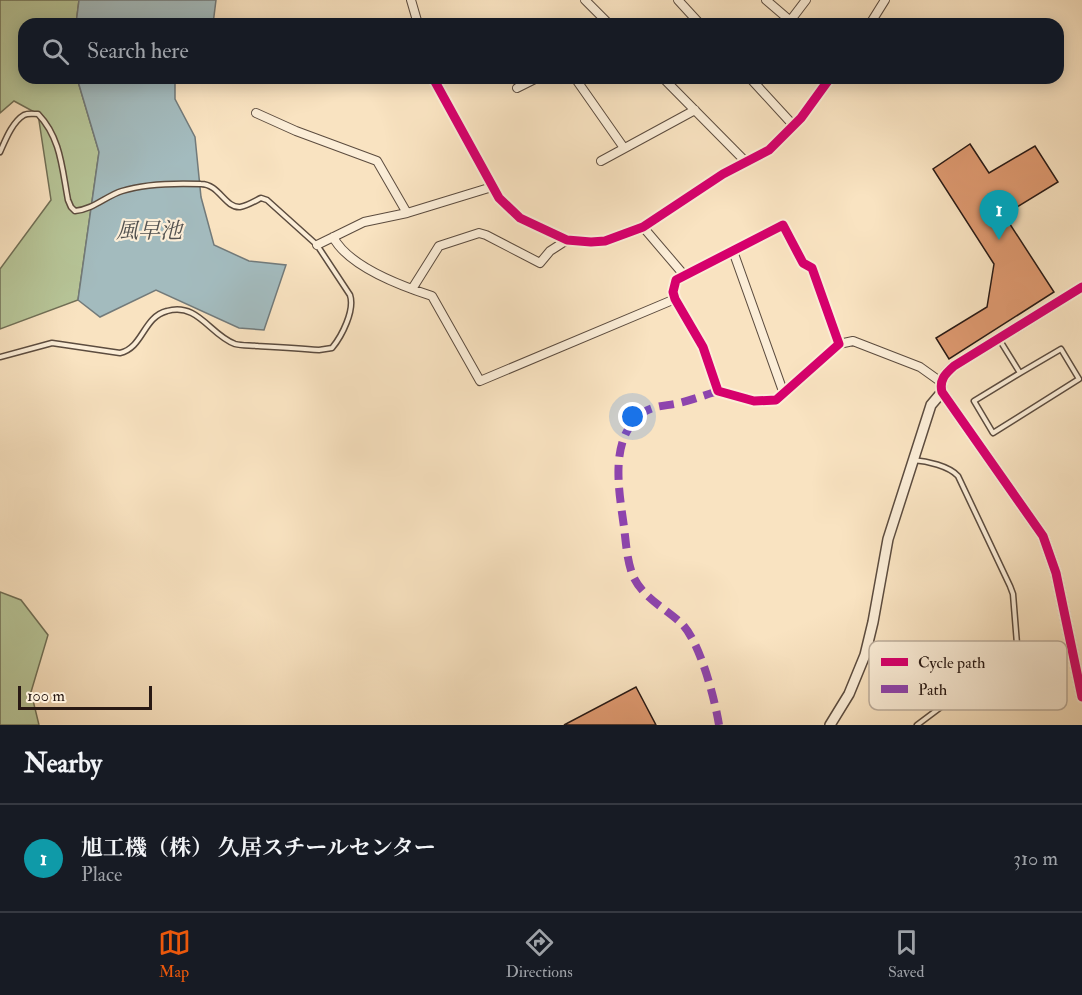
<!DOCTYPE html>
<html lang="en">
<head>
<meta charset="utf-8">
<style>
	body { margin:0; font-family:"IM FELL Double Pica","Noto Serif JP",serif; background:#20242c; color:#f1f3f6 }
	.scale { position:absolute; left:18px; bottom:15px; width:134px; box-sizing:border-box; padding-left:6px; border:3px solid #281914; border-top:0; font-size:16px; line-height:21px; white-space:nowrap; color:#281914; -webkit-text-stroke:4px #fbedd7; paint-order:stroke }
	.you { position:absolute; left:633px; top:417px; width:21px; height:21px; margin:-15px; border:4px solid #fff; border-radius:50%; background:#1a73e8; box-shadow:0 0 0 9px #1a73e833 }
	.badge { display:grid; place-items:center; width:39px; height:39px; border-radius:50%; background:#ea580c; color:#fff; font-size:20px; font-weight:700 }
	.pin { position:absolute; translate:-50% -50px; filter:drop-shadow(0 2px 3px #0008) }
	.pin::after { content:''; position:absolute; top:32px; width:21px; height:18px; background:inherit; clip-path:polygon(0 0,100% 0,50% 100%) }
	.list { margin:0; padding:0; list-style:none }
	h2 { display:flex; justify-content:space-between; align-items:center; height:78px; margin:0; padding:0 24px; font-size:26px }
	h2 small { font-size:20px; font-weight:400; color:#9ea1a6 }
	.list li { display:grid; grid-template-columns:39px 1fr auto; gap:18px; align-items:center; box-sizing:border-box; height:108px; padding:0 24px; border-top:2px solid #363941 }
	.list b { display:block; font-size:22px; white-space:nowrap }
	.list p { margin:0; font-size:20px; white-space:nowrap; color:#9ea1a6 }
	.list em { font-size:20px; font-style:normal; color:#9ea1a6 }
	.icon { flex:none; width:33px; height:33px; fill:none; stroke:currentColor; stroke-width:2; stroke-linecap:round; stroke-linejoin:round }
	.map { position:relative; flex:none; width:1082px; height:725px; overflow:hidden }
	.search { position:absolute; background:#171b24; box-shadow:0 3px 15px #0003; left:18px; right:18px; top:18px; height:66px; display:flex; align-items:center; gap:15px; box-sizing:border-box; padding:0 21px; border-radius:18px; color:#9ea1a6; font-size:22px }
	.sheet { height:186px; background:#171b24 }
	nav { display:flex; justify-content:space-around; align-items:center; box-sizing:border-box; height:84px; border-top:2px solid #363941; background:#171b24; font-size:16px; color:#9ea1a6 }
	nav a { display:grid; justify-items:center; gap:3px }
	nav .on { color:#ea580c }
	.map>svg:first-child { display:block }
	.green { fill:#b7c598; stroke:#706f56; stroke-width:1.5 }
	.water { fill:#a3bbbe; stroke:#727a7a; stroke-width:1.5 }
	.building { fill:#dd986f; stroke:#281914; stroke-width:1.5 }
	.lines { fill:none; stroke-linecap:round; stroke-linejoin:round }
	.service-casing { stroke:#5c4c3f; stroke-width:7 }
	.minor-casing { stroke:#5c4c3f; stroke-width:10 }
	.tertiary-casing { stroke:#5c4c3f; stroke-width:12 }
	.service { stroke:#fbedd7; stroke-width:4 }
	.minor { stroke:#fbedd7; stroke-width:8 }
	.tertiary { stroke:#fbedd7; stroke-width:9 }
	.quiet { stroke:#8e44ad; stroke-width:8; stroke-dasharray:15 8; stroke-linecap:butt }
	.cycleway-casing { stroke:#fbedd7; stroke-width:13 }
	.cycleway { stroke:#d6006c; stroke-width:9 }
	.labels { text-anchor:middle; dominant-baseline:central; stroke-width:4.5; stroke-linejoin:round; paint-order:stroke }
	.water-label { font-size:22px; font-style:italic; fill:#535250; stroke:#fbedd7 }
	.key { fill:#fbedd7; stroke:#bcad9c; stroke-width:1.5 }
	.key-label { font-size:16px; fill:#281914 }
</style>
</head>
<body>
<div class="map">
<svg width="1082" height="725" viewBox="0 0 1082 725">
	<rect width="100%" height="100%" fill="#f9e3c1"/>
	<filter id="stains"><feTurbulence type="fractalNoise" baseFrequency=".00333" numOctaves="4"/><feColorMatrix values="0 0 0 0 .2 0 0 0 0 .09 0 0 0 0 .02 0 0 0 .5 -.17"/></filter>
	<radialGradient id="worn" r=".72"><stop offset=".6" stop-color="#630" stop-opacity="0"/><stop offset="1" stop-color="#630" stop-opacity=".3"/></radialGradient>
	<path class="green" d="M0,0H79L76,24H24V78H77L99,152L78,300L0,329V269L51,200L38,114L14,101L0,113Z
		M0,592L21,600L48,635L31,692L39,725H0Z"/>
	<path class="water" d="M79,0H216L213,24H76Z
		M77,78H175V99L195,137L201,197L214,245L249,261L286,265L264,330L239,328L156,290L100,317L78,300L99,152Z"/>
	<path class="building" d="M970,144L989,173L1035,146L1058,182L1004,215L1054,292L949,359L936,338L987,307L994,264L933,169Z
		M636,687L656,725H564Z"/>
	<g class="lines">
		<g class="service-casing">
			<path id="service" d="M0,152C5,141 12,122 24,115C28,113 33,114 38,114C61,138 62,169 68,200L71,207L75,211C94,209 106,196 122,191C147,183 176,183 201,184C219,184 225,208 240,207C247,206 255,201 261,198L267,200L317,245L350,295C355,310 342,336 332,348L319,350C299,348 278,347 258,346C251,345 242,346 235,344C210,335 198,302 167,311C143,317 143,348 120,353L52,343L0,357
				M999,339L1020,373L1061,349L1079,379L993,433L974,401L1020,373
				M913,460C927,461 949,466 958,476L1010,586L1013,594L1019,669L1006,679L977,680L917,725"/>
		</g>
		<g class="minor-casing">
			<path id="minor" d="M411,0L418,24
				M585,0L609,24
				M678,0L700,24
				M766,0L794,24
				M790,21L806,0
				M870,24L885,0
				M433,78L499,198L520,218L537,226L567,240L591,242L605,241L643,227L723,174L769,150L801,118L830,78
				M575,78L624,148
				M663,78L746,162
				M750,78L794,126
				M517,88L537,78
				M256,113L296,131L377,161L407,213
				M601,161L695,110
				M783,225L803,263L812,268L839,344L776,400L754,401L718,391L703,347L675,299L673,292L676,280Z
				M643,227L684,275
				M333,237C349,267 401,286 432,296L480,381L675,299
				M317,245L364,222L407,213L492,187
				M733,251L784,394
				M412,289L439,246L479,233L486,235L540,263L550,251L567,240
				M839,344L853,341L920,367L941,382"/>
		</g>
		<g class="tertiary-casing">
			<path id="tertiary" d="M1082,287L954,366C945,374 939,380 942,392L1043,536L1056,573L1082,697
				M830,725L849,694L865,655L873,622L888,539L931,405L942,392"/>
		</g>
		<use href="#service" class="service"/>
		<use href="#minor" class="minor"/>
		<use href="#tertiary" class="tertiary"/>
		<path class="quiet" d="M718,391C705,395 692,400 679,403C667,406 655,405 644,412C608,437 619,490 624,527C626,543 627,561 633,576C643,598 665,608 681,623C700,641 715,700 719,725"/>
		<g class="cycleway-casing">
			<path id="cycleway" d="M433,78L499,198L520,218L537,226L567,240L591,242L605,241L643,227L723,174L769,150L801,118L830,78
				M783,225L803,263L812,268L839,344L776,400L754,401L718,391L703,347L675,299L673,292L676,280Z
				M1082,287L954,366C945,374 939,380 942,392L1043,536L1056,573L1082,697"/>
		</g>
		<use href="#cycleway" class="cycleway"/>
	</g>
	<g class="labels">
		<g class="water-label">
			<text x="149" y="231">風早池</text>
		</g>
	</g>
	<rect x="869" y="641" width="198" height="69" rx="9" class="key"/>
	<rect x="881" y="658" width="27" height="8" fill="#d6006c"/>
	<rect x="881" y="685" width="27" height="8" fill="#8e44ad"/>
	<g class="key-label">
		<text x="918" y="668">Cycle path</text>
		<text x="918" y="695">Path</text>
	</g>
	<rect width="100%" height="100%" filter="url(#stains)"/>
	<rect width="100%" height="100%" fill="url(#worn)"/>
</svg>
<div class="scale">100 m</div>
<div class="you"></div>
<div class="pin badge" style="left:999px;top:240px;background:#0f9aa8">1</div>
<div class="search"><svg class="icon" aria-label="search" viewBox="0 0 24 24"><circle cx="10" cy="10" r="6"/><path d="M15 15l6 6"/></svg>Search here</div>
</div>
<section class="sheet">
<h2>Nearby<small></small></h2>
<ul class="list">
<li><span class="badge" style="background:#0f9aa8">1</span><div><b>旭工機（株） 久居スチールセンター</b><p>Place</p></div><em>310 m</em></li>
</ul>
</section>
<nav>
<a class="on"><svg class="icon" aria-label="map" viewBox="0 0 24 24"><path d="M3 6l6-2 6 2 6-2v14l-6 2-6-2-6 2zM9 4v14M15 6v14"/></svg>Map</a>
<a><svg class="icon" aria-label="directions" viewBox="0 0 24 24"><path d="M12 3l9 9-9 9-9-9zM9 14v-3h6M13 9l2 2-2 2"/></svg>Directions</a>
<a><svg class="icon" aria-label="saved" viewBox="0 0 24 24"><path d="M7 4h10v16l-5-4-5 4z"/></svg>Saved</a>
</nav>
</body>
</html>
